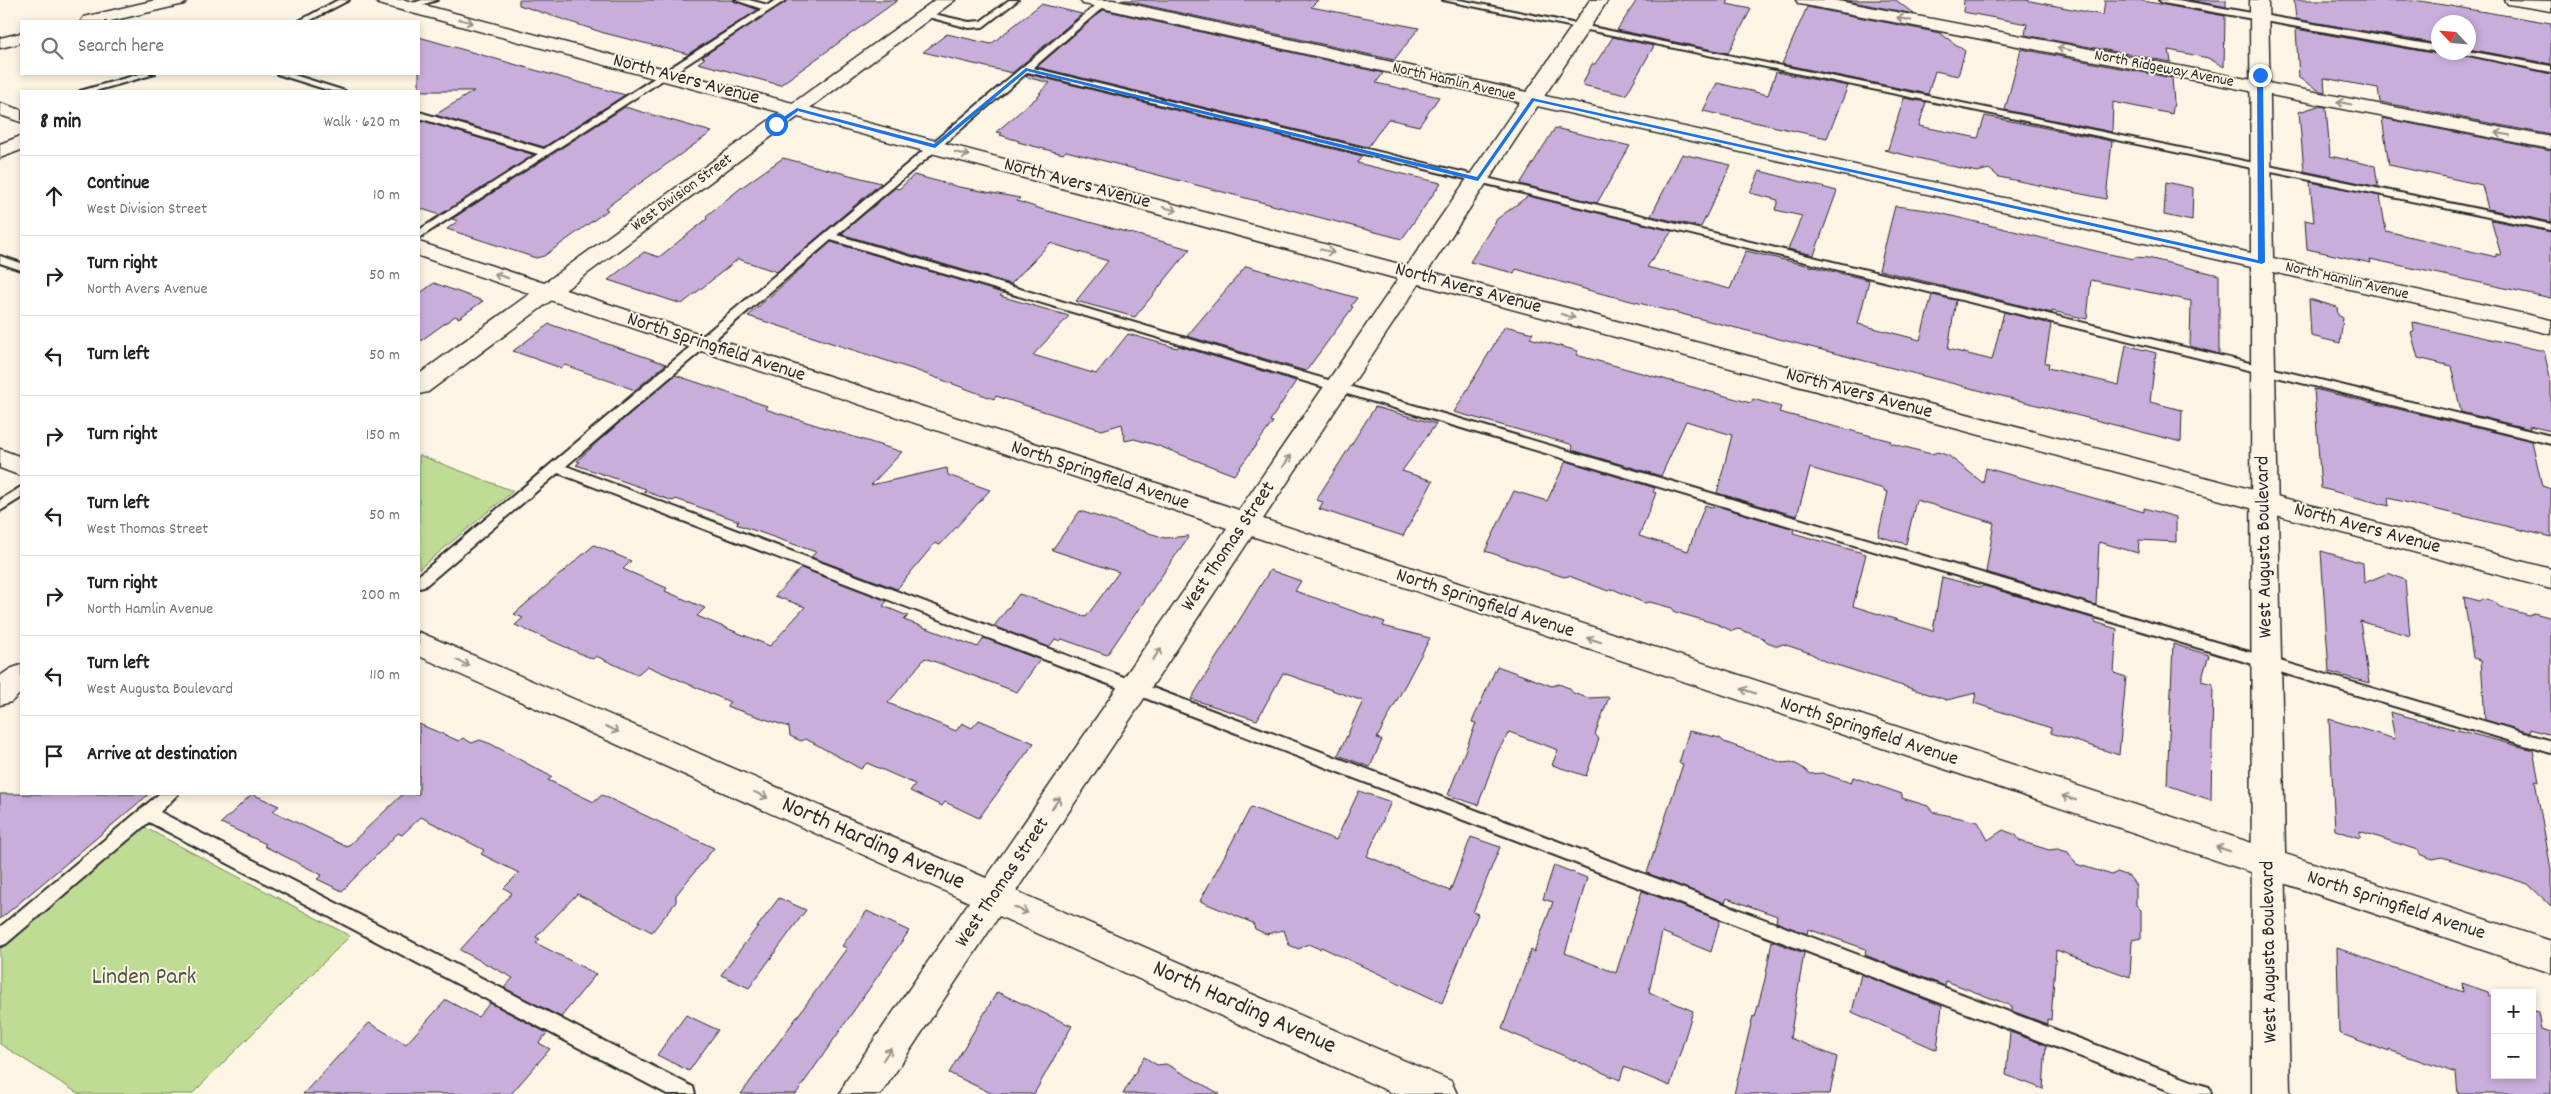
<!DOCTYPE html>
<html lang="en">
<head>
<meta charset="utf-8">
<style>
	body { margin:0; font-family:Dekko,sans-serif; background:#f6f6f6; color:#202124 }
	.controls { position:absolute; right:15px; bottom:15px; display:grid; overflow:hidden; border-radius:0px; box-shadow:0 2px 8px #0003 }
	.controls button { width:45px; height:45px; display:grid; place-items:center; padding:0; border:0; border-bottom:1px solid #e0e0e0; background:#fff; color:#202124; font:25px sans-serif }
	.compass { position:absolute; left:2431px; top:15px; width:45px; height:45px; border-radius:50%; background:#fff; box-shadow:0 2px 8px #0003; rotate:296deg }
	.stop { position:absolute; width:15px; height:15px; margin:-11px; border:4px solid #1a73e8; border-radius:50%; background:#fff }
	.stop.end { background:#1a73e8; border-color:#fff; box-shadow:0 1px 5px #0008 }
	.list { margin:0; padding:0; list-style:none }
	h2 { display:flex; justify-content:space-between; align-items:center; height:65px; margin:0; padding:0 20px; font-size:21px }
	h2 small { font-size:16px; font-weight:400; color:#757577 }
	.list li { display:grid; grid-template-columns:32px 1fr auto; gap:15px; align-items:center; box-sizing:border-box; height:80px; padding:0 20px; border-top:1px solid #e0e0e0 }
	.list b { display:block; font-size:19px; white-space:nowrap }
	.list p { margin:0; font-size:16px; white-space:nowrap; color:#757577 }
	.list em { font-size:16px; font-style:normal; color:#757577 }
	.icon { flex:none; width:28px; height:28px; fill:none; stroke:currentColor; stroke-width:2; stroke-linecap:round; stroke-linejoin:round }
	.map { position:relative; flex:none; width:2551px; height:1094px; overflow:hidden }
	.search { position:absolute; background:#fff; box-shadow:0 2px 8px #0003; left:20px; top:20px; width:400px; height:55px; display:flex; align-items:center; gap:12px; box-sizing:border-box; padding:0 18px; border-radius:0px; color:#757577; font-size:19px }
	.panel { position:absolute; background:#fff; box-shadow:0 2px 8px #0003; left:20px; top:90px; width:400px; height:705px; border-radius:0px }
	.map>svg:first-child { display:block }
	.green { fill:#bedc94; stroke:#748460 }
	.building { fill:#c9aedb; stroke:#2b2b2b }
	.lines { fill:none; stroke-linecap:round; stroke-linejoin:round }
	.service-casing { stroke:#2b2b2b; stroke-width:4 }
	.minor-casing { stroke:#2b2b2b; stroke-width:3 }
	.tertiary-casing { stroke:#2b2b2b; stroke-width:3 }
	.secondary-casing { stroke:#2b2b2b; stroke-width:3 }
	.service { fill:#fcf5e5; fill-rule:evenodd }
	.minor { fill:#fcf5e5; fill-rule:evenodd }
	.tertiary { fill:#fcf5e5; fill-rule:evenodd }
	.secondary { fill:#fcf5e5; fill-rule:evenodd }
	.oneway { stroke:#949088 }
	.route { fill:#1a73e8 }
	.labels { text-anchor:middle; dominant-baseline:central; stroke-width:4; stroke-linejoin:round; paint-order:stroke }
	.far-street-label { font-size:16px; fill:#2b2b2b; stroke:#fcf5e5 }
	.street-label { font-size:20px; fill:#2b2b2b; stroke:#fcf5e5 }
	.near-street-label { font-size:24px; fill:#2b2b2b; stroke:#fcf5e5 }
	.near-park-label { font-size:24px; fill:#505745; stroke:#fcf5e5 }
</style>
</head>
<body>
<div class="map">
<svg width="2551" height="1094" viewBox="0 0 2551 1094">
	<rect width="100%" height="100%" fill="#fcf5e5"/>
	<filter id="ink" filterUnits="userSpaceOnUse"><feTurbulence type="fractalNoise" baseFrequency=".02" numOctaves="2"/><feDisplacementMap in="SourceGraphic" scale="10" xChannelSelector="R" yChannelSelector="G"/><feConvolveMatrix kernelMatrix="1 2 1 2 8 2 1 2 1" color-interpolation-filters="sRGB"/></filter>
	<g filter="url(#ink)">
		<path class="green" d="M419,455L513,491L419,569Z
			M142,826L350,936L192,1094H79L0,1044V949Z"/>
		<path class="building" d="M519,0H733L758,10L688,54L604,33L519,5Z
			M788,0H898L780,85L698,63L705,58L702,57Z
			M1122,0H1318L1311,7L1419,28L1394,60Z
			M1637,0H1729L1727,4L1751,9L1728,53L1617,30Z
			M1843,0H1896L1914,14Z
			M1964,0H2025L2103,15L2105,0H2138L2225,16L2224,67L2208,58L2169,50L2171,62L2025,35L2027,24L1963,12Z
			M2189,0H2226V7Z
			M2294,0H2414L2551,23V64L2468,49V22H2438V44L2296,19Z
			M1041,4L1082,14L1012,73L923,52L947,34L991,44Z
			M1807,7L1940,33L1965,51L1958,76L1935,71L1928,94L1782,64Z
			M1103,10L1383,73L1376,83L1439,97L1419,126L1388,119L1368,147L1037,67Z
			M2296,29L2438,54L2452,52L2551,74V135L2380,102L2378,88L2324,78L2325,92L2320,91L2299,78Z
			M419,37L524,67L625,95L544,147L435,115L474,91H419Z
			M1613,37L1654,46L1626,95L1582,85L1592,64H1595Z
			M2021,49L2172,78L2174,102L2172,114L2113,102L2112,132L2005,110Z
			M1776,72L1848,86L1827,138L1703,111L1717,83L1768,95Z
			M1028,74L1362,156L1357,163L1441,183L1402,239L1093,158L1066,151L1063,154L1018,142L1019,141L1000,135L1002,133L996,132L1041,94L1039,93L1050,83L1026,77Z
			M1904,98L1926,102L1919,126L1978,138L1985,116L2112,141L2106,199L1999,177L1989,169L1977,172L1884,150L1888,149Z
			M2318,106L2326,107L2330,156L2375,166L2378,187L2304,171L2299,112Z
			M625,107L712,132L605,208L608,210L544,256L536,258L447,229L458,221L452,219Z
			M2382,118L2551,151V222L2488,209L2482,185L2389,165Z
			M424,121L534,155L440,215L419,208V125Z
			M1555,128L1630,146L1597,203L1520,184Z
			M1682,154L1731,165L1701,227L1651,216Z
			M783,158L881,183L777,272L738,259L682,304L608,280L644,252L659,257L707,219L706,216L742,187Z
			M1760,171L1837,191L1814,255L1788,249L1802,216L1775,210L1778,200L1750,193Z
			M914,175L959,187L1020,198L1017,201L1044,210L1190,249L1135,317L1076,301L1108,261L1050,243L1011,284L841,234L895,188L899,189Z
			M2166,182L2193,188L2192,221L2164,215Z
			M2310,182L2380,196L2386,231L2496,257V254L2501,255L2491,220L2551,232V298L2370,259L2371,263L2307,249L2305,220L2314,222Z
			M1528,196L1672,231L1647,267L1730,289L1746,251L1869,280L1858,324L1920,340L1932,295L1956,300L1948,349L1992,360L2004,312L2051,324L2045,363H2049L2048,368L2119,385L2126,345L2156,353L2150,402L2182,410L2181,442L1588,290L1516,269L1514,273L1470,262L1497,219Z
			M1895,206L1927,210L2104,253L2134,259L2135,257L2148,258L2219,275V354L2190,346L2191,301L2091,280L2087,319L2052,311V313L1879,270Z
			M831,242L1003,293L1000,296L1069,316L1033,355L1096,374L1128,334L1177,348L1179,346L1296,381L1270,421L1273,422L1234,475L1156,445L1134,439L1125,441L1122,424L1102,430L996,396L994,399L915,370L748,316Z
			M1246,266L1357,298L1351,306L1353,307L1306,371L1187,336Z
			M434,283L483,301L459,318L455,316L419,342V294Z
			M2309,299L2337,307L2338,315L2343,318L2340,343L2311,336Z
			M2413,322L2544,351L2551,382V431L2529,426L2530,429L2461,412L2451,366L2418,358L2411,332L2414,331Z
			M549,324L666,364L635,390L565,365L561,368L513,351Z
			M1505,326L1533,333L1530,338L1578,351L1576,355L1751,403L1753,399L1781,407L1779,412L1891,441L1890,443L1931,454L1938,452L1949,456L1983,483L1986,468L2144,512V508L2176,517V542L2139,540L2138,553L2099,542L2096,605L1986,572L1994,523L1916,500L1906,544L1878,536L1888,492L1884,491V489L1810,468L1797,516L1717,493L1732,435L1686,421L1661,476L1572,450L1573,447L1570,444L1454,412Z
			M675,375L767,406L765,409L902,452L871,485L947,468L948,475L990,490L940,545L935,543L897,589L811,557L816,552L736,524L739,521L676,499L673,501L644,491L646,489L576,465L580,462L577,461L603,437Z
			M2314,389L2532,441L2542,486L2551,489V537L2388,498L2389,506L2321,488Z
			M1375,407L1436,424L1402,471L1433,481L1403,536L1319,509L1323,502L1316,500Z
			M1566,461L1655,488L1653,492L1656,493L1639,536L1688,551L1705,505L1714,508V505L1794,529L1793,533L1866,554L1853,606L1933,631L1942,577L1979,587L1984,586L2095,619V622L2117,629L2114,673L2126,677L2119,755L2051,733V728L1974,703L1976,693L1947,700L1824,661L1810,653L1783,644L1778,646L1767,642L1763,638L1738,629L1732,631L1717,624L1675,612L1672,608L1650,602L1644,603L1613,589L1608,591L1569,576L1564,577L1485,551L1514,491L1547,501Z
			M1080,511L1165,538L1189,536L1107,655L1062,639L1060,641L1055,639L1049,647L994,626L1019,594L1086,617L1119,572L1052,550Z
			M594,545L631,561L623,569L667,588L665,591L705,608L697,616L770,646L805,607L775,596L801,568L887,601L883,606L908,616L904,620L978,647L984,638L1040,660L1017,692L925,658L888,703L956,731L962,723L972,728L979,720L1034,743L979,818L945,802L942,806L910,791L915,784L867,763L861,769L806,739L801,741L790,736L789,727L726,706L730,702L647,666L637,675L596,656L593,659L515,625L523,618L514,614Z
			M2321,551L2363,563L2364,583L2388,573L2405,580L2410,636L2360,621L2369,683L2329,672Z
			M1270,570L1301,581L1295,591L1385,622L1383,626L1430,638L1377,738L1382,740L1370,767L1338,755L1363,701L1283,673L1257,720L1191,699Z
			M2464,597L2480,601L2483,599L2494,602L2500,607L2529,615L2534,613L2549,617L2551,627V735L2530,729V733L2485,720L2481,660L2473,658Z
			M2173,644L2209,655L2201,681L2213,684L2211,800L2167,785Z
			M1497,666L1552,686L1559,684L1569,688L1573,693L1588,698L1609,697L1595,734L1599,739L1586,776L1552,765L1558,750L1509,732L1497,753L1478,805L1448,795L1476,723L1472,722Z
			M2390,712L2533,750L2539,782L2535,781L2551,869V906L2528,884L2442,857L2433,859L2421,855L2417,850L2360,831V838L2335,830L2329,719L2395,739Z
			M419,724L459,741L463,738L472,743L480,740L491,744L552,777L548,780L594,802L602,795L714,848L676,895V902L652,932L577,894L536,937L540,939L536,943L596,974L561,1017L504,988L513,978L460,950L512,893L504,888L519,873L481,854L484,850L421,817L402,835L398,833L342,891L317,879L322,875L264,846L266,844L221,823L252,794L279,806L273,811L347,847L403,794H419Z
			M1689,731L1720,738L1724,742L1783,763L1791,762L1800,766L1810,774L1822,773L1851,783L1853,777L1902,794V798L1928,806L1933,812L1978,822L1988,840L2003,830L2016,835L2020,841L2049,850L2057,849L2068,852L2076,864L2112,875L2117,872L2129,876L2136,886V905L2141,910V938L2132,940L2130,977L2056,950L2051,1020L2047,1019V1024L2012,1011V1006L1954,984L1946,981L1945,986L1865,955L1866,949L1808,929L1807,934L1776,922L1777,916L1727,898L1725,903L1647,873L1683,764L1679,763Z
			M1359,791L1391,802L1367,856L1450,891L1471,837L1500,847L1473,912L1478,914L1442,1003L1321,947L1320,949L1308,944L1299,949L1289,945L1284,930L1266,934L1255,929L1253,923L1200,901L1251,807L1336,840Z
			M0,794H149L0,919Z
			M1554,865L1587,878L1565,953L1616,973L1642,891L1720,920L1711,952L1662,932L1649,992L1693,1011L1670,1086L1624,1067L1620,1080L1502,1029L1531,950L1534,952L1553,902L1543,899Z
			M779,898L806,910L749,988L721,975Z
			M867,911L909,931L796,1094H741L847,948L842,946Z
			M1772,941L1804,953L1790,1038L1837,1057L1830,1094H1734L1753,1016L1755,1017L1765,979Z
			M2337,948L2463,992L2462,983L2488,992L2489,996L2495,998V1075H2532V1010L2538,1012L2541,1029L2551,1032V1094H2458L2456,1073L2389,1050V1052L2339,1033Z
			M1861,974L1942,1006L1937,1050L1852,1012Z
			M997,992L1072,1026L1034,1094H993L949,1073Z
			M446,1000L478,1017L490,1003L547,1033L539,1043L550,1049L511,1094H303L369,1023L406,1044Z
			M686,1015L718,1030L689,1071L657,1055Z
			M2010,1032L2046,1045L2043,1089L2006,1075Z
			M1144,1057L1157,1065L1166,1064L1220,1094H1123Z"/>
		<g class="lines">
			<g class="service-casing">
				<path id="service" d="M338,0H349L309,21H299Z
					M422,0H437L409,9L405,6Z
					M735,0H749L768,5L776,0H786L419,238V230L538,154L419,118V112L544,149L762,9Z
					M1009,0H1018L983,27L969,28L921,15L925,12L969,22L981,21Z
					M1443,0H1460L2551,224V230Z
					M2159,0H2178L2438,46V52L2163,3Z
					M1101,1L1108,3L1033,68L2551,436V444L1028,72L837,235L2551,741V753L831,240L566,466L2202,1085L2209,1087L2211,1094H2178L558,473L424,587L419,588V575Z
					M2468,51L2551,66V72L2454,52Z
					M140,74H155L95,91H80Z
					M277,74H291L345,91H331Z
					M0,256L21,263V270L0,263Z
					M21,487V498L0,511V500Z
					M159,794H178L160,812L693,1087L695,1094H667L149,822L6,944L0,946V927Z"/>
			</g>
			<g class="minor-casing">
				<path id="minor" d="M376,0H405L1407,266L1590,0H1608L1428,271L2551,569V589L1419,284L1263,519L2551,941V973L1252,536L1016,891L1451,1081L1457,1094H1395L999,916L881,1094H840L846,1081L969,902L419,656V632L986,878L1227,528L419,256V242L1239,510L1398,279L379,4Z
					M1796,0H1833L2551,137V149L1805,5L1799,4Z
					M2505,0L2551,1V11L2508,4Z
					M0,103L21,110V122L0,115Z
					M21,136V150L0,158V144Z
					M0,449L21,457V476L0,468Z"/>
			</g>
			<g class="tertiary-casing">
				<path id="tertiary" d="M1080,0H1113L2251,253L2250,0H2268L2273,258L2551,320V334L2273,272L2290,1094H2252L2251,267L1089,5L1083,4Z"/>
			</g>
			<g class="secondary-casing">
				<path id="secondary" d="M156,0H187L184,4L111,21H81L84,17Z
					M935,0H955L428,392L419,394V374Z
					M21,33V43L0,48V38Z
					M21,665V693L11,702L0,705V676L10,669Z"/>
			</g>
			<use href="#service" class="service"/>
			<use href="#minor" class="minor"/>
			<use href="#tertiary" class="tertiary"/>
			<use href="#secondary" class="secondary"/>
		</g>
		<defs><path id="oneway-shaft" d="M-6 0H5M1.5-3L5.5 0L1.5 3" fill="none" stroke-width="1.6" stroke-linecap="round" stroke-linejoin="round" transform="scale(1.25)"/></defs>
		<g class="oneway">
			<use href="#oneway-shaft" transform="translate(1904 19) rotate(-169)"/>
			<use href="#oneway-shaft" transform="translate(466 21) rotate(15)"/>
			<use href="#oneway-shaft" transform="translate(2064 49) rotate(-169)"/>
			<use href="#oneway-shaft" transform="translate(2344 103) rotate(-169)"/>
			<use href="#oneway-shaft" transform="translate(2503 134) rotate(-169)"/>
			<use href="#oneway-shaft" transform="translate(962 154) rotate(15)"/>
			<use href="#oneway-shaft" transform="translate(1170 209) rotate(15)"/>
			<use href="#oneway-shaft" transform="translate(1327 251) rotate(15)"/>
			<use href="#oneway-shaft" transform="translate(501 276) rotate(-162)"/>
			<use href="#oneway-shaft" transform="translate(1568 316) rotate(15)"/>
			<use href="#oneway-shaft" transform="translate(1287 461) rotate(-56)"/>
			<use href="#oneway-shaft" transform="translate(1594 640) rotate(-162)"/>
			<use href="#oneway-shaft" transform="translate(1157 654) rotate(-56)"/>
			<use href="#oneway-shaft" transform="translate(463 663) rotate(24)"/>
			<use href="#oneway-shaft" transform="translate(1748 691) rotate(-162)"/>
			<use href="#oneway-shaft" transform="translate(612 729) rotate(24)"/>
			<use href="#oneway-shaft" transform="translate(761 795) rotate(24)"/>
			<use href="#oneway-shaft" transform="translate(2069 798) rotate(-162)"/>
			<use href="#oneway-shaft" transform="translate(1056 803) rotate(-56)"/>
			<use href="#oneway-shaft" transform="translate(2223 849) rotate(-162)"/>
			<use href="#oneway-shaft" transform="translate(1021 910) rotate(24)"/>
			<use href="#oneway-shaft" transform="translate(887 1054) rotate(-56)"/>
		</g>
	</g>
	<path class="route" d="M1026,68L1477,177L1532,98L2258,260L2257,75L2260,73L2263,75L2265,262L2262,264L1534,101L1478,181L1027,71L935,148L798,111L778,126L773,124L797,108L934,144Z"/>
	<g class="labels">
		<g class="far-street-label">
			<text transform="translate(2164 69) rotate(11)">North Ridgeway Avenue</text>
			<text transform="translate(1454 82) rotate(13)">North Hamlin Avenue</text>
			<text transform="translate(682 193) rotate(-36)">West Division Street</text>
			<text transform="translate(2347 281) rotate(13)">North Hamlin Avenue</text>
		</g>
		<g class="street-label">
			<text transform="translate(686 80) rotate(15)">North Avers Avenue</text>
			<text transform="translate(1077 184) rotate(15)">North Avers Avenue</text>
			<text transform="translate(1468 289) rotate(15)">North Avers Avenue</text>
			<text transform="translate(716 348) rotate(18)">North Springfield Avenue</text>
			<text transform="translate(1859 394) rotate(15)">North Avers Avenue</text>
			<text transform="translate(1100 476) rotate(18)">North Springfield Avenue</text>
			<text transform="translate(2367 529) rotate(15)">North Avers Avenue</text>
			<text transform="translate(1229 547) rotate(-56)">West Thomas Street</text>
			<text transform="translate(2265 547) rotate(-91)">West Augusta Boulevard</text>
			<text transform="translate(1485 604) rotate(18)">North Springfield Avenue</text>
			<text transform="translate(1869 732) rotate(18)">North Springfield Avenue</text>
			<text transform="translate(1003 883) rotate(-56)">West Thomas Street</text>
			<text transform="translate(2396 906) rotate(18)">North Springfield Avenue</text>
			<text transform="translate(2270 952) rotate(-91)">West Augusta Boulevard</text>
		</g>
		<g class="near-street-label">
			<text transform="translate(873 844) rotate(24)">North Harding Avenue</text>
			<text transform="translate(1244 1008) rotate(24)">North Harding Avenue</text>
		</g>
		<g class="near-park-label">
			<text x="144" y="978">Linden Park</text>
		</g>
	</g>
</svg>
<div class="controls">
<button>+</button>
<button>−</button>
</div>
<svg class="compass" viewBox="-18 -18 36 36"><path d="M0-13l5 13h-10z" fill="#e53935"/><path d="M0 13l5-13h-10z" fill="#757577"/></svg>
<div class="stop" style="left:776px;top:124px"></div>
<div class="stop end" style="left:2260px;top:75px"></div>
<div class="search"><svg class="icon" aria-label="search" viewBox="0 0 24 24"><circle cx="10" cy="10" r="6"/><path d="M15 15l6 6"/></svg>Search here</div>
<section class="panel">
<h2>8 min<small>Walk · 620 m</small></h2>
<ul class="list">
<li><svg class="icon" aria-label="ahead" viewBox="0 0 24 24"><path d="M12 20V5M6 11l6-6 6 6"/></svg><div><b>Continue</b><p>West Division Street</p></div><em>10 m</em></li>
<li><svg class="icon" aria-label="right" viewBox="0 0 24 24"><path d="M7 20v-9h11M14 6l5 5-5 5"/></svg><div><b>Turn right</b><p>North Avers Avenue</p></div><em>50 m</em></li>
<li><svg class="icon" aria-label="left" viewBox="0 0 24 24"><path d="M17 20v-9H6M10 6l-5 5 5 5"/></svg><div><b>Turn left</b></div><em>50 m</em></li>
<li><svg class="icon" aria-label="right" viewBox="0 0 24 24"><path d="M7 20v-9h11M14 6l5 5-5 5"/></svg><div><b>Turn right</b></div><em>150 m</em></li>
<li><svg class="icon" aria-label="left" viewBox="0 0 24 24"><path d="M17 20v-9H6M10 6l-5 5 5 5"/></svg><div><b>Turn left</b><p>West Thomas Street</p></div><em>50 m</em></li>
<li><svg class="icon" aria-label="right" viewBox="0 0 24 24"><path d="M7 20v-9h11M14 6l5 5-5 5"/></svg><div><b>Turn right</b><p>North Hamlin Avenue</p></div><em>200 m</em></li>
<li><svg class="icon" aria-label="left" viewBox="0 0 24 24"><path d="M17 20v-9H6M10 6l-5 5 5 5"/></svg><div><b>Turn left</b><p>West Augusta Boulevard</p></div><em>110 m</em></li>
<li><svg class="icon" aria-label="arrive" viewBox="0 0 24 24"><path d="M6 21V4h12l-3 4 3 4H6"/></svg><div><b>Arrive at destination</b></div></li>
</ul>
</section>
</div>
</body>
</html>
